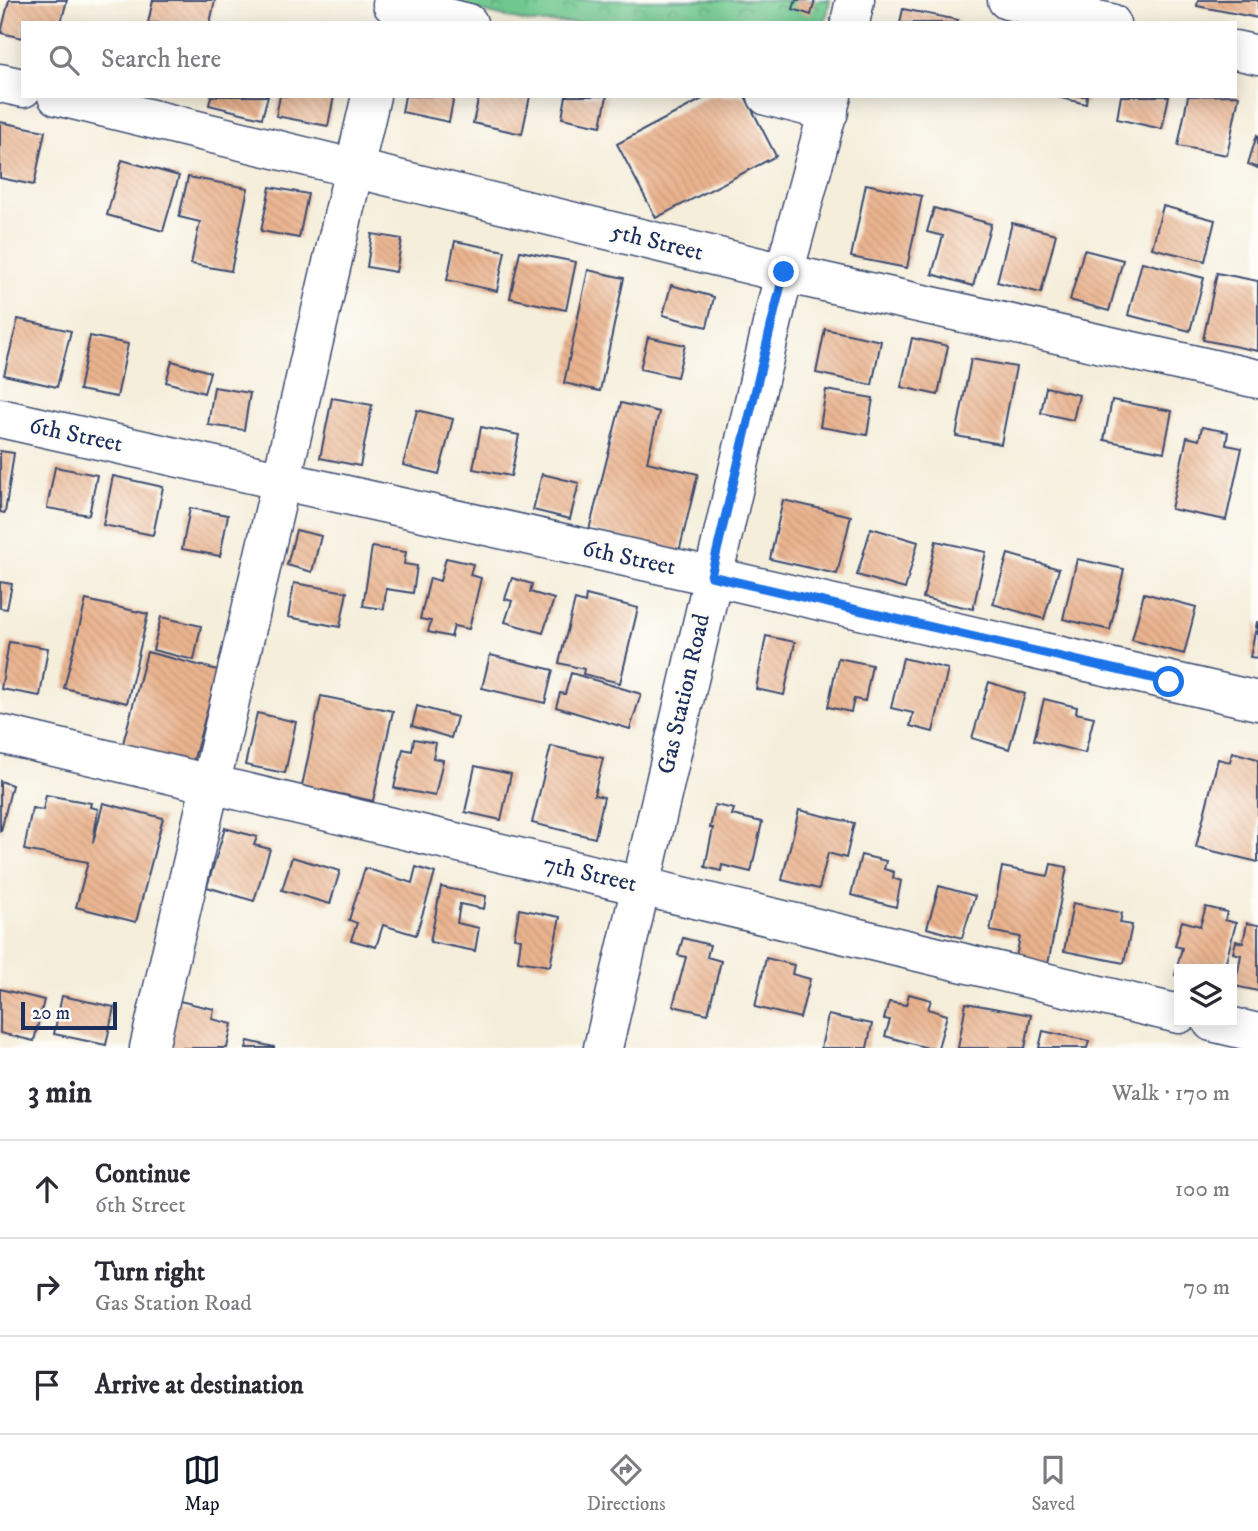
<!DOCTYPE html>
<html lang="en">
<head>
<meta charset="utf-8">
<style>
	body { margin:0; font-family:"IM FELL DW Pica",serif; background:#f2f2f3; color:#2b2b33 }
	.controls { position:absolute; right:21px; bottom:21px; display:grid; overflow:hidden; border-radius:0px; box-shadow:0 4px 18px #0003 }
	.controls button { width:63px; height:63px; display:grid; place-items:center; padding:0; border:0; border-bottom:2px solid #e1e1e2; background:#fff; color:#2b2b33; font:35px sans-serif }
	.scale { position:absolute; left:21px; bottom:18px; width:96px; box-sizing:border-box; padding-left:7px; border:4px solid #1b2f5e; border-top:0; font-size:19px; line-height:24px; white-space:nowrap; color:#1b2f5e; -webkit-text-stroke:5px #fdfcf7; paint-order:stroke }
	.stop { position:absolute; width:21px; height:21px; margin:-16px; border:5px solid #1a73e8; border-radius:50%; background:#fff }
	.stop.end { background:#1a73e8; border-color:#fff; box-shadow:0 2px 7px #0008 }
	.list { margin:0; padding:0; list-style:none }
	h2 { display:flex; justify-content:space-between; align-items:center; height:91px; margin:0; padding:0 28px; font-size:30px }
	h2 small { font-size:23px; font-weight:400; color:#7c7c81 }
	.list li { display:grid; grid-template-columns:46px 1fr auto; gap:21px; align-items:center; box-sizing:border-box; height:98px; padding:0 28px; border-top:2px solid #e1e1e2 }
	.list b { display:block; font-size:26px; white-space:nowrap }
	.list p { margin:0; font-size:23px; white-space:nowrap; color:#7c7c81 }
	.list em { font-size:23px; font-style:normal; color:#7c7c81 }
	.icon { flex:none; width:38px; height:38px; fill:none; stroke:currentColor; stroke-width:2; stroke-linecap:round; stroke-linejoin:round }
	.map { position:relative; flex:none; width:1258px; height:1048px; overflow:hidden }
	.search { position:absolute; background:#fff; box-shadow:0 4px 18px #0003; left:21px; right:21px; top:21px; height:77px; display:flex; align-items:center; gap:18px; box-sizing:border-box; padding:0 24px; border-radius:0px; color:#7c7c81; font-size:26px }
	.sheet { height:385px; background:#fff }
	nav { display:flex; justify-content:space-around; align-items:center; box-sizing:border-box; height:98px; border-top:2px solid #e1e1e2; background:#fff; font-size:19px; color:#7c7c81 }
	nav a { display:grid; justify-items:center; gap:4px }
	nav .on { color:#111827 }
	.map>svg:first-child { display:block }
	.park { fill:url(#park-crowns); stroke:#467c77; stroke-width:2 }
	.building { fill:url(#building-back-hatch) }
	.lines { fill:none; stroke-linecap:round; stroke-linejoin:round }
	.minor-casing { stroke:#3c4c71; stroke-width:41 }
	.minor { stroke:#fff; stroke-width:38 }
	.route { stroke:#1a73e8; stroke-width:9 }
	.labels { text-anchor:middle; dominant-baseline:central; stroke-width:6; stroke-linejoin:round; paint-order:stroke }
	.street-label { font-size:24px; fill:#1b2f5e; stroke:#fdfcf7 }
</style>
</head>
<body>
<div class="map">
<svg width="1258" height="1048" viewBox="0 0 1258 1048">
	<defs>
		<pattern id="park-crowns" width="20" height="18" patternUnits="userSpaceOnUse" patternTransform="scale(1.75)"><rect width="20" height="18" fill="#71c990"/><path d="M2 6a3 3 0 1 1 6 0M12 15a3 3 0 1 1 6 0" fill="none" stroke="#5ca479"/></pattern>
		<pattern id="building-back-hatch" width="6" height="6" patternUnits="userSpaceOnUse" patternTransform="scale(1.75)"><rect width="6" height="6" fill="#eab38e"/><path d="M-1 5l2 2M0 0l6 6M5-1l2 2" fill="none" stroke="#c89a7d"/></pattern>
	</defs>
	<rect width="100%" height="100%" fill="#fdfcf7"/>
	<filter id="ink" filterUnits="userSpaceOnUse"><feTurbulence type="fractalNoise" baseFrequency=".0143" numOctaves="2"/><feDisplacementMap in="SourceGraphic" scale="14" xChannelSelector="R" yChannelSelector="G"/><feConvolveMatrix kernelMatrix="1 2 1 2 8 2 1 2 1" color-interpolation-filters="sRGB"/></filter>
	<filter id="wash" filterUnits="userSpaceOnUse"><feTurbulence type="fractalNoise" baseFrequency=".00686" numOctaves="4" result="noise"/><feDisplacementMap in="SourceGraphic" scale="28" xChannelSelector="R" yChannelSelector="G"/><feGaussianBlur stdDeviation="1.57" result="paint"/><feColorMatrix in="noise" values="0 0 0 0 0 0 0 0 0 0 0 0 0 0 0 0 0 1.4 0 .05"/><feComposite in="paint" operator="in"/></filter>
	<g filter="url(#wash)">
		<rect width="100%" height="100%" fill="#f5eedb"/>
		<path class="park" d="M433,0H830L825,23H531Z"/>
		<g id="blocks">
			<path class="building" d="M9,0H67L61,23H23V38L1,33Z
				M153,0H215L210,23H148Z
				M796,0H815L811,15L793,9Z
				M1198,0H1258V18L1197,6Z
				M903,9L958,20L957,23H900Z
				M1235,95L1239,96L1227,155L1178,146L1188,96Z
				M211,96H268L262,118L209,105Z
				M280,96H334L328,126L276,116Z
				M405,96H454L449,122L402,112Z
				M479,96H530L522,134L473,123Z
				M566,96H607L601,126L562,118Z
				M708,96H745L776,156L656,218L617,144Z
				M1053,96H1087L1086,104Z
				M1121,96H1169L1162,129L1117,119Z
				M0,122L45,131L34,185L0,178Z
				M1257,135L1258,136V168L1248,164Z
				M122,160L179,176L163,231L107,215Z
				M188,177L248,188L231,271L191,264L200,222L179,217Z
				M866,184L922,196L907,268L851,257Z
				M270,187L308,194L299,238L261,231Z
				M1163,206L1215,220L1205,261L1152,248Z
				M934,208L991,224L973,286L932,274L943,236L927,232Z
				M1012,223L1056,234L1041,293L997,282Z
				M372,234L402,239L396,272L367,267Z
				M455,241L505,251L497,291L447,280Z
				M1084,250L1123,260L1109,311L1070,300Z
				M520,251L576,262L566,310L510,298Z
				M1142,262L1204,278L1190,331L1128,315Z
				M588,270L624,278L600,391L564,383Z
				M1217,273L1258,281V351L1203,340Z
				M671,285L714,297L707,327L663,315Z
				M18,319L71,331L57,387L4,375Z
				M825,329L881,341L872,385L816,373Z
				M90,336L128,344L117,397L79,390Z
				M648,337L685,345L677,377L640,369Z
				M912,338L948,346L938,395L901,387Z
				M971,359L1016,367L1001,444L956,436Z
				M172,361L210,372L204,393L166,382Z
				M214,387L250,393L244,430L208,425Z
				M1046,387L1079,395L1073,420L1041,413Z
				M826,390L873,398L867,435L820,427Z
				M332,398L372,405L360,466L320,458Z
				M1112,400L1172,411L1164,452L1104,440Z
				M621,403L659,412L647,462L698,474L679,552L589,530Z
				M417,410L453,419L439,474L403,465Z
				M481,427L519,435L511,476L473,469Z
				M1202,427L1228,432L1226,445L1242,448L1226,520L1171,509L1187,437L1199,440Z
				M0,451L14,453L5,513L0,512Z
				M55,467L97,475L89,515L47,508Z
				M542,474L579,483L570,519L533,510Z
				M113,476L163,487L153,535L103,525Z
				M783,500L851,516L837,574L770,559Z
				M190,508L228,515L220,556L182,549Z
				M871,528L918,542L905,589L857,575Z
				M296,530L321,536L312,572L287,565Z
				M936,541L986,552L973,609L923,598Z
				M372,547L406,552L404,564L417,566L413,593L386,589L384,609L363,606Z
				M1008,554L1059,569L1044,619L993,604Z
				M446,558L473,564L470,575L481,578L469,629L454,626L451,637L428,632L431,621L420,619L430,578L440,581Z
				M1077,559L1124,569L1110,630L1063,619Z
				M512,578L532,584L530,592L554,599L543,633L505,622L512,601L505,599Z
				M0,582L12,584L7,609L0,608Z
				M294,583L347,592L340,627L288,617Z
				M1144,593L1196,607L1184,654L1132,640Z
				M586,595L638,608L620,683L583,674L584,669L559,663L575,600L585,603Z
				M86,600L148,614L127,703L64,688Z
				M161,617L201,626L194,660L153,650Z
				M1257,622H1258V658L1250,657Z
				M766,636L795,642L784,695L756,689Z
				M9,642L48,648L40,696L1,689Z
				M147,652L218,670L192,766L122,747Z
				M490,655L553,670L545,703L482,688Z
				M838,658L872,665L865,701L854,699L851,712L828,707Z
				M903,658L948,669L933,732L910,726L913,713L891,708Z
				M571,673L641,694L630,729L556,707L560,693L565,694Z
				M989,682L1025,694L1009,749L972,738Z
				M321,696L393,711L373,801L302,786Z
				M1044,699L1077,707L1076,713L1094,717L1085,753L1034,740Z
				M417,706L457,717L451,738L412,726Z
				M257,713L296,722L285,773L245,765Z
				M414,739L436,743L433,758L443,760L435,796L394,788L403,749L412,751Z
				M551,746L603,758L594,795L604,797L595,838L532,823Z
				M1232,752L1258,759V862L1196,847L1218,759L1230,762Z
				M475,766L511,774L501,820L465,812Z
				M0,781L12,785L1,831H0Z
				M46,795L91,803L90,807L98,809L93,843L103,803L163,818L136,922L76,907L88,862L24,850L32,808L43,810Z
				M715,805L734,809L732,815L762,822L751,872L722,865L721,871L705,867L713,828H710Z
				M799,810L854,823L846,858L828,853L819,889L782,880Z
				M225,828L257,837L254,845L270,849L254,901L207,887Z
				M861,855L886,861L884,869L894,872L893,878L901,881L896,907L851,895Z
				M292,857L340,871L330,904L282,890Z
				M1051,864L1067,867L1048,964L1016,957L1020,937L990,931L1002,867L1048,876Z
				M416,867L435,873L416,935L383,925L376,947L351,940L357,923L349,920L365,868L412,883Z
				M939,886L975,896L962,938L927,928Z
				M441,887L486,896L484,909L460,904L457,923L479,928L475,951L430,942Z
				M1073,903L1122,913L1120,923L1132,925L1124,963L1064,951Z
				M1206,907L1227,912L1225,920L1236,923L1224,969H1179V976L1175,975L1182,948L1175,946L1182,921L1200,926Z
				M519,909L560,917L550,966L518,961L521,939L514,938Z
				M1247,923L1258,925V991L1235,986L1241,955L1233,953L1236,941L1243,943Z
				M683,938L710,945L707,957L721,961L708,1014L673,1006L686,957L678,955Z
				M766,958L794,965L792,974L810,979L800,1018L755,1007Z
				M0,989L44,1000L34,1041L0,1033Z
				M909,994L931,1000L928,1009L947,1015L938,1048H928L885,1036L890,1020L884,1019L889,1002L906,1005Z
				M62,996L114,1007L106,1045L54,1034Z
				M175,1000L214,1009L212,1019L232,1024L227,1048H167Z
				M966,1003L1031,1015L1025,1048H958Z
				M828,1015L872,1024L867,1048H821Z
				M1043,1031L1089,1041L1087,1048H1039Z
				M248,1041L274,1047V1048H246Z"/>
		</g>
	</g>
	<g filter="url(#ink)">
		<use href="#blocks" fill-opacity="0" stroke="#3c4c71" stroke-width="2"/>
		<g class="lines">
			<g class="minor-casing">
				<path id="minor" d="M1007,0L1111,23
					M392,4L468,23
					M850,23L855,0
					M1235,50L1258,55
					M0,83L23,88
					M57,96L784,273L1258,379
					M767,96L829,112
					M0,418L711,576L1258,701
					M0,734L1179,1014
					M1212,1022L1258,1033
					M149,1048L371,96
					M603,1048L784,273L832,96"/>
			</g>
			<use href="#minor" class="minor"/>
		</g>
	</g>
	<g class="lines" filter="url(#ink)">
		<path class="route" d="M784,272L711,576L1169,682"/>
	</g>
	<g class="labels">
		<g class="street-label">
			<text transform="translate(657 242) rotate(14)">5th Street</text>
			<text transform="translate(76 435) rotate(12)">6th Street</text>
			<text transform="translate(629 558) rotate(12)">6th Street</text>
			<text transform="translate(684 694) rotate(-77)">Gas Station Road</text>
			<text transform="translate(590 874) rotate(13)">7th Street</text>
		</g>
	</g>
</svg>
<div class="controls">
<button><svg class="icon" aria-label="layers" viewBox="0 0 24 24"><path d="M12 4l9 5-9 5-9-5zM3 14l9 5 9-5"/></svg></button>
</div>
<div class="scale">20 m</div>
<div class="stop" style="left:1169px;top:682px"></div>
<div class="stop end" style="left:784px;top:272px"></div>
<div class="search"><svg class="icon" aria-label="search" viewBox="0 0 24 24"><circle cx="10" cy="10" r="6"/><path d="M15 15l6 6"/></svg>Search here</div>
</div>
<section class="sheet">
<h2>3 min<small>Walk · 170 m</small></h2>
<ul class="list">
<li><svg class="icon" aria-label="ahead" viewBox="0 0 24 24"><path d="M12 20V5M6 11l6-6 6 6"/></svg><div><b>Continue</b><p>6th Street</p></div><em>100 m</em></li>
<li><svg class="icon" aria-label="right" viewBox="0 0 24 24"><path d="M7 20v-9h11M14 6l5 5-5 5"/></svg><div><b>Turn right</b><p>Gas Station Road</p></div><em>70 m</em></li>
<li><svg class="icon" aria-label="arrive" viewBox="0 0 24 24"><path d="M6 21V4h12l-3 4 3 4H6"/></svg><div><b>Arrive at destination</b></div></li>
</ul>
</section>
<nav>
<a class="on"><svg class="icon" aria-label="map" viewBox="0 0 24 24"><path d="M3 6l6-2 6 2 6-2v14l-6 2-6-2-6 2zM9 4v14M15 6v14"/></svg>Map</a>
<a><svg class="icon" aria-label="directions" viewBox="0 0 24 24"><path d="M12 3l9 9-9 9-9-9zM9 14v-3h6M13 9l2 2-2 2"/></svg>Directions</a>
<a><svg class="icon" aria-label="saved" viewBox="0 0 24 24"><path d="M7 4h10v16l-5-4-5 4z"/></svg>Saved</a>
</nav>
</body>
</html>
